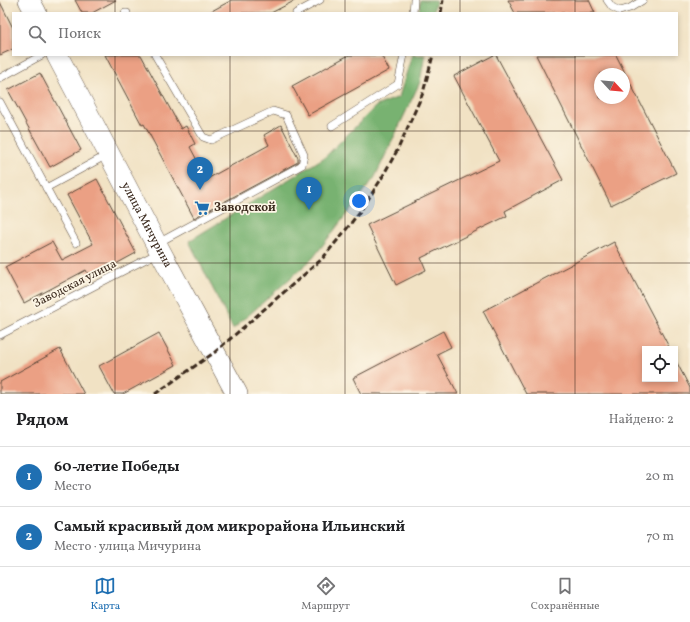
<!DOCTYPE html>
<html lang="ru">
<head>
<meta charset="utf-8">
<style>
	body { margin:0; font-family:Vollkorn,serif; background:#f6f6f6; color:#202124 }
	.controls { position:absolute; right:12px; bottom:12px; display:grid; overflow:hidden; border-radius:0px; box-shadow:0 2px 6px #0003 }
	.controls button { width:36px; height:36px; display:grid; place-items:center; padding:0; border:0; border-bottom:1px solid #e0e0e0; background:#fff; color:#202124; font:20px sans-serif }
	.compass { position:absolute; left:594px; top:68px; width:36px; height:36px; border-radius:50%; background:#fff; box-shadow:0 2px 6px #0003; rotate:116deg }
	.you { position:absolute; left:359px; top:201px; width:14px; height:14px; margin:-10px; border:3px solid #fff; border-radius:50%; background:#1a73e8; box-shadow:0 0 0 6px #1a73e833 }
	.badge { display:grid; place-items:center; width:26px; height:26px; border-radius:50%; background:#1f6fb2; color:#fff; font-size:13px; font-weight:700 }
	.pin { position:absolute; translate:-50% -33px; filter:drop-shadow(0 1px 2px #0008) }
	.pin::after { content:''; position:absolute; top:21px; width:14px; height:12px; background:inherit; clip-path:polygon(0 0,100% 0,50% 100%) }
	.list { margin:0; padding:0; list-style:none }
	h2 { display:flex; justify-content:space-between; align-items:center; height:52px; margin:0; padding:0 16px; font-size:17px }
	h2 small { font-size:13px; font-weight:400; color:#757577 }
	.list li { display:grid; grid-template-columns:26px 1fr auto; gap:12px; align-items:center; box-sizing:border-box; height:60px; padding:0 16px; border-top:1px solid #e0e0e0 }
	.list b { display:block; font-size:15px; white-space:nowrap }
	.list p { margin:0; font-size:13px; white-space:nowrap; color:#757577 }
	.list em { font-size:13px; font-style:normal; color:#757577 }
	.icon { flex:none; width:22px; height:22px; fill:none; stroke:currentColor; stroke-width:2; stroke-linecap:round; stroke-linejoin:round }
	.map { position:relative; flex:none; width:690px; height:394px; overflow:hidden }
	.search { position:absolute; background:#fff; box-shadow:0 2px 6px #0003; left:12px; right:12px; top:12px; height:44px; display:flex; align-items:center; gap:10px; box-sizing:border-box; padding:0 14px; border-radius:0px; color:#757577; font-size:15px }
	.sheet { height:172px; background:#fff }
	nav { display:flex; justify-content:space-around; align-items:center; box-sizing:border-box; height:56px; border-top:1px solid #e0e0e0; background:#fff; font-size:11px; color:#757577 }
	nav a { display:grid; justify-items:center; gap:2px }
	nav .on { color:#1f6fb2 }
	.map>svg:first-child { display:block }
	.forest { fill:#78b271; stroke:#5a6e48 }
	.building { fill:#eba084; fill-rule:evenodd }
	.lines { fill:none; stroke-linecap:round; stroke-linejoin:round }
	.service-casing { stroke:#564637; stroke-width:8 }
	.secondary-casing { stroke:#564637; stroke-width:22 }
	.service { stroke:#fff; stroke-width:7 }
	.secondary { stroke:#fff; stroke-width:21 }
	.rail { stroke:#3b2a1e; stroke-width:3; stroke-dasharray:6 3; stroke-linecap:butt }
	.grid { fill:none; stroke:#3b2a1e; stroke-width:1; stroke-opacity:0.55 }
	.labels { text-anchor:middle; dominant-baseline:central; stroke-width:3.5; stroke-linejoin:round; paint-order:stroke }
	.poi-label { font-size:12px; font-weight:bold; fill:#3b2a1e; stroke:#fcf5e5; text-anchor:start }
	.street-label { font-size:12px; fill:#3b2a1e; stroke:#fcf5e5 }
</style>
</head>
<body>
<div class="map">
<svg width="690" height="394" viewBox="0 0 690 394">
	<rect width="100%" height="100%" fill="#fcf5e5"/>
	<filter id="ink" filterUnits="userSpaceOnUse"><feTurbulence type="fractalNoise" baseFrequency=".025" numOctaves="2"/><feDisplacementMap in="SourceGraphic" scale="8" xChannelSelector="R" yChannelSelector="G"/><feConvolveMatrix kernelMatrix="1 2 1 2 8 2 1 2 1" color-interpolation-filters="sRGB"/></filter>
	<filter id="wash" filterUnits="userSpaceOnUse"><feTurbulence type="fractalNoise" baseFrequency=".012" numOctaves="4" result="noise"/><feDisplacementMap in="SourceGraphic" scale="16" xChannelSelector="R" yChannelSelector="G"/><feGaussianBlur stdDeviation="0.9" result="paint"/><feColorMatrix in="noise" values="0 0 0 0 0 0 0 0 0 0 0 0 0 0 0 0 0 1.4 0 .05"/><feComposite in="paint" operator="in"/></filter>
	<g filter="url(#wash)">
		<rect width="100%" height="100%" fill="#f1e2c4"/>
		<path class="forest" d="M420,0H436L433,13H419Z
			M412,55H425L420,82L375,177L313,258L233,329L189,241L325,157L376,106L399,97Z"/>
		<g id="blocks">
			<path class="building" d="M75,0H116L92,13H82Z
				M232,0H296L271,13H208Z
				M508,0H589L595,13H515Z
				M0,2L13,28V49L0,55Z
				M105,55H141L181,129L186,126L195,144L190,147L207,179L269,145L264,135L281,125L298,158V162L194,218L144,124L142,125Z
				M349,55H381L389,70L308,115L292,86Z
				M494,55H496L563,180L505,211L507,216L421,258L426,270L396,285L367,225L499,161L454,76Z
				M536,55H616L676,173L611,205ZM600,74H624V98H600Z
				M40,73L81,150L50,167L8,90Z
				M97,179L136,253L90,278L86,270L24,303L5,267L52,242L62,260L93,244L67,195Z
				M614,242L670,349H645V379H675V359L690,388V394H526L483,311Z
				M443,331L451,347L437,354L458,394H361L353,378Z
				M159,333L176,365L123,394H114L99,366Z
				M60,349L84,394H0V382Z"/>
		</g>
	</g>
	<g filter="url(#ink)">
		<use href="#blocks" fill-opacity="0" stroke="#564637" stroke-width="1"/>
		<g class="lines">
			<g class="service-casing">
				<path id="service" d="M607,0L612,7L620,11L630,8L643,0
					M125,13H127
					M296,13L320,0
					M413,13L414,0
					M155,55L203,137L211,140L273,111L286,115L304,155L302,165L158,243
					M0,78L42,55
					M0,102L76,243
					M332,126L398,84L404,55
					M46,188L107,155
					M0,335L150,257L159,254"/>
			</g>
			<g class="secondary-casing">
				<g id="secondary">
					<path d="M29,0L36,13"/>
					<path id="s1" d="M57,55L161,253L237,394"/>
				</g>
			</g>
			<use href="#service" class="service"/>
			<use href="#secondary" class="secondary"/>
			<path class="rail" d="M441,13L443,0
				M155,394L215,352L322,259L345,231L361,210L380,181L398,149L423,93L433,55"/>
		</g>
	</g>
	<path class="grid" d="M115,0V13M230,0V13M345,0V13M460,0V13M575,0V13M115,55V394M230,55V394M345,55V394M460,55V394M575,55V394M0,131H690M0,263H690"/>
	<defs>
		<g id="supermarket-bare" transform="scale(1.2)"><path d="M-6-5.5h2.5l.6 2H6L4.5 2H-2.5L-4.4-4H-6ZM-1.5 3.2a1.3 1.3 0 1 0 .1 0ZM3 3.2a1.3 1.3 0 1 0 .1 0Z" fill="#1f6fb2" stroke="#fcf5e5" stroke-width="2.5" paint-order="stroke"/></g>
	</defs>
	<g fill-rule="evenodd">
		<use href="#supermarket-bare" x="202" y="208"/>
	</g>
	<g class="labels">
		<g class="poi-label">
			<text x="214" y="208">Заводской</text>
		</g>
		<g class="street-label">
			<text stroke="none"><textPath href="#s1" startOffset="192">улица Мичурина</textPath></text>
			<text transform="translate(75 284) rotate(-27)">Заводская улица</text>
		</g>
	</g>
</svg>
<div class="controls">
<button><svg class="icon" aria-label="locate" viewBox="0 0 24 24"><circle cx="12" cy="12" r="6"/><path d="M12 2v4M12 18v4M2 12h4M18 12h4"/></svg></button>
</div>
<svg class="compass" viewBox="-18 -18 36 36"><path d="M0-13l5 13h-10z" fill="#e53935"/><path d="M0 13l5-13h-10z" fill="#757577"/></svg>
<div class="you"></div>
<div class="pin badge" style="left:309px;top:210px">1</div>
<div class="pin badge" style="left:200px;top:190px">2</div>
<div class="search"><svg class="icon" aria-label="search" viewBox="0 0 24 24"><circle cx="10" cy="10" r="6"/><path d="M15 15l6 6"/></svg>Поиск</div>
</div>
<section class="sheet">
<h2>Рядом<small>Найдено: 2</small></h2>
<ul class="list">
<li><span class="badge">1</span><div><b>60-летие Победы</b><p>Место</p></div><em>20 m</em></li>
<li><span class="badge">2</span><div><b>Самый красивый дом микрорайона Ильинский</b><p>Место · улица Мичурина</p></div><em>70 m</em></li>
</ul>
</section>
<nav>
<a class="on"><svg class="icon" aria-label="map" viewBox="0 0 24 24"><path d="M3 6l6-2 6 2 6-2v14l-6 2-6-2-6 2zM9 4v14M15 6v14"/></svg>Карта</a>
<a><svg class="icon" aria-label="directions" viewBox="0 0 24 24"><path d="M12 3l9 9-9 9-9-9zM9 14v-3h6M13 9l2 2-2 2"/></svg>Маршрут</a>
<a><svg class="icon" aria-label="saved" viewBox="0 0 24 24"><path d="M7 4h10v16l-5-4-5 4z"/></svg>Сохранённые</a>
</nav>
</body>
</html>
